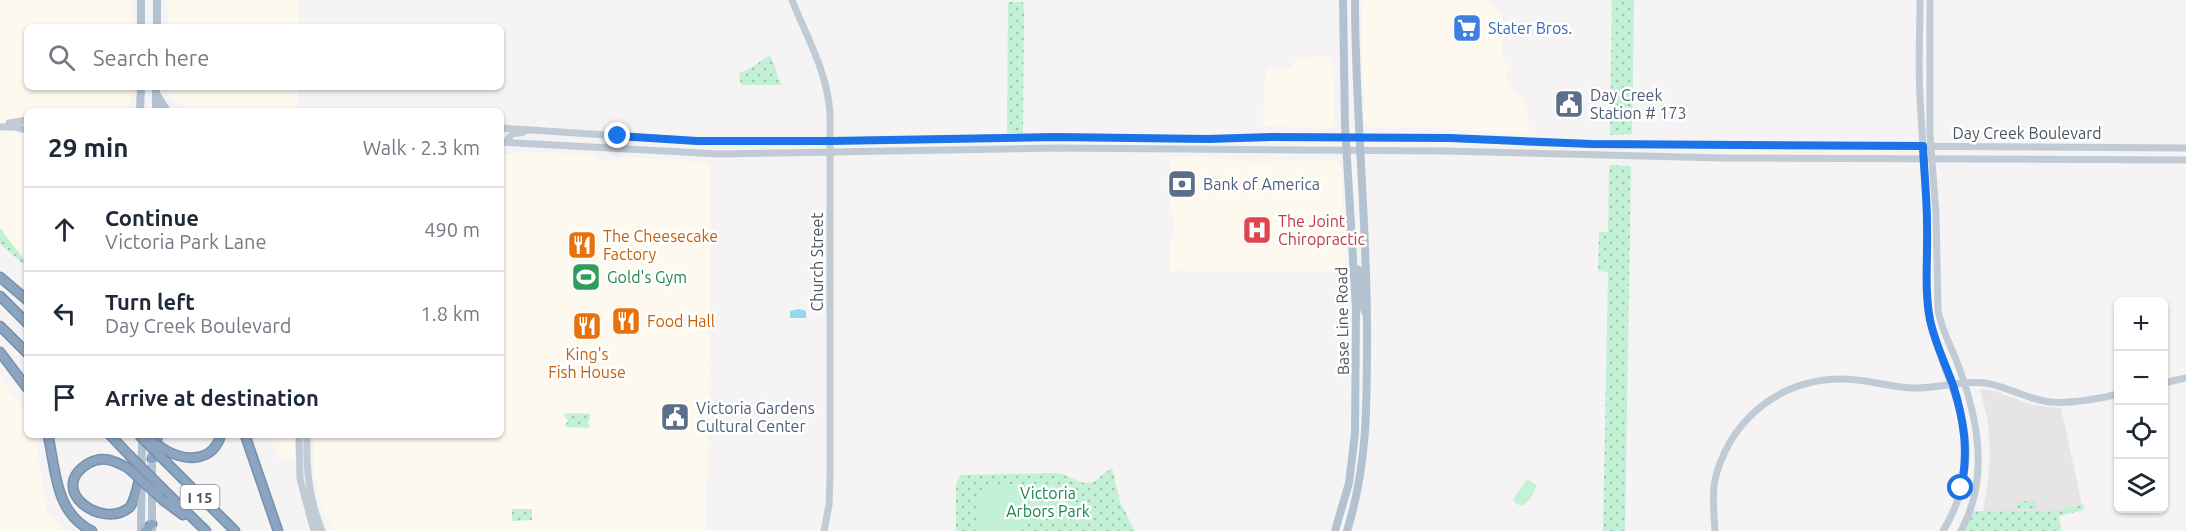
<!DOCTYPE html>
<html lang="en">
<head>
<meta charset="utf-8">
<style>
	body { margin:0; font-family:Ubuntu,sans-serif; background:#f2f2f3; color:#1f2937 }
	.controls { position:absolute; right:18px; bottom:18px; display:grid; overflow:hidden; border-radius:9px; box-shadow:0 2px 4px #0004 }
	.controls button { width:54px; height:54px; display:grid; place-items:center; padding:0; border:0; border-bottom:2px solid #e0e1e3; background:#fff; color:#1f2937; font:30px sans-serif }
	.stop { position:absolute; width:18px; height:18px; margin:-14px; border:4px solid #1a73e8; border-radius:50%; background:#fff }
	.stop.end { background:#1a73e8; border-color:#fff; box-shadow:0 2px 6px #0008 }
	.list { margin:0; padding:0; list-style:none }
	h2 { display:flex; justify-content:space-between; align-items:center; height:78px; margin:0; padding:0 24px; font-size:26px }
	h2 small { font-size:20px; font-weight:400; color:#747a83 }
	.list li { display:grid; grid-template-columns:39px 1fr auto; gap:18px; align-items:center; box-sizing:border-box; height:84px; padding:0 24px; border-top:2px solid #e0e1e3 }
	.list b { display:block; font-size:22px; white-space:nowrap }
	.list p { margin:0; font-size:20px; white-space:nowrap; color:#747a83 }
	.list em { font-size:20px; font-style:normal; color:#747a83 }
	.icon { flex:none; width:33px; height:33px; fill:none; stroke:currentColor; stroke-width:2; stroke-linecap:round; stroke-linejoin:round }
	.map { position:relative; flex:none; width:2186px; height:531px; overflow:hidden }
	.search { position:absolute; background:#fff; box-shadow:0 2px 4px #0004; left:24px; top:24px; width:480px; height:66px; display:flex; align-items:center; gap:15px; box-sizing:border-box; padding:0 21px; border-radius:9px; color:#747a83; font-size:22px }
	.panel { position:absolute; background:#fff; box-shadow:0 2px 4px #0004; left:24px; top:108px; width:480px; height:330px; border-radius:9px }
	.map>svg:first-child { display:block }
	.commercial { fill:#fdf9ef }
	.education { fill:#e6e4e5 }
	.green { fill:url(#green-dots) }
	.pitch { fill:#c3f1d5 }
	.water { fill:url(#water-waves) }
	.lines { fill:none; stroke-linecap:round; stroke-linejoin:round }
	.highway-casing { stroke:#7690ad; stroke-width:11 }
	.secondary { stroke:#c1cbd6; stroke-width:7 }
	.primary { stroke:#b3c2d1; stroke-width:8 }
	.highway { stroke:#8ba5c1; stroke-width:8 }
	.highway-bridge-casing { stroke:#7690ad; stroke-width:11; stroke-linecap:butt }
	.highway-bridge { stroke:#8ba5c1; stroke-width:8 }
	.route { stroke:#1a73e8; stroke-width:8 }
	.labels { text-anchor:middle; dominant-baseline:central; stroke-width:5; stroke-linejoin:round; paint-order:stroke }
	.shield { fill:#fff; stroke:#808990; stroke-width:1.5 }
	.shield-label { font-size:15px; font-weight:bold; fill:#4a5661 }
	.shop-label { font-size:16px; fill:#366cbe; stroke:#fff; text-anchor:start }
	.service-label { font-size:16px; fill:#4e5e75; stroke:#fff; text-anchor:start }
	.street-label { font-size:16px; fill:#4a5661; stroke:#fff }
	.health-label { font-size:16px; fill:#be3a42; stroke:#fff; text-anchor:start }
	.food-label { font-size:16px; fill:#c56008; stroke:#fff; text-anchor:start }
	.leisure-label { font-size:16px; fill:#27864d; stroke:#fff; text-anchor:start }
	.park-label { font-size:16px; fill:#17864f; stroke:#fff }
</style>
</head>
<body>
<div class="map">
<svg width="2186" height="531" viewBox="0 0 2186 531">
	<defs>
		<pattern id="green-dots" width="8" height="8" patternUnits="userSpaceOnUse" patternTransform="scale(1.5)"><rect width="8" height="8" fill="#c3f1d5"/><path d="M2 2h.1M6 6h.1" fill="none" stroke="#a0c6b0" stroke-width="1.8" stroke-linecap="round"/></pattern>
		<pattern id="water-waves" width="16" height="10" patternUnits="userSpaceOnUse" patternTransform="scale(1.5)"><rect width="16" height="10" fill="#90daee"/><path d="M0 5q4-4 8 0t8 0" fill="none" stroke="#78b4c4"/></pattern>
	</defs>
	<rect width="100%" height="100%" fill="#f5f3f3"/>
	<path class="commercial" d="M0,0H132V27H27V87H131L130,111H27V263L0,229Z
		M167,0H299V27H168Z
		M1363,0H1488V3L1503,17V63H1509L1511,67L1507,70L1506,79L1510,87L1527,107L1529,130L1523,135L1439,128H1369L1363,120L1365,104L1362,61Z
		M1332,56L1335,124L1332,128L1326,130L1312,128L1263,126L1265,74L1268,68H1290L1297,58Z
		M169,87H298V108L291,111L184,108L169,95Z
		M519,151L595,155L599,159L617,161L621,157L707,162L711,166L708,475L705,484V522L709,531H332L321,505L315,478L314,435H501V154H515Z
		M1175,157H1206L1254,162L1317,159L1337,161L1341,168V223L1346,225L1344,272L1170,271L1171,239L1173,237L1174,215L1170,214L1169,160Z
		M0,379L21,403L27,416V435H34L37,445L45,504L49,515L64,531H0Z
		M269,435H295V458L279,460Z"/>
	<path class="education" d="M1980,389L1994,391L2033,405L2061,408L2082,505L2055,511H1983L1988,481L1990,454L1988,422Z"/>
	<path class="green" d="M1612,0H1634L1632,134L1610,135Z
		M1008,2H1023L1024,9L1023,133H1007Z
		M770,55C776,65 776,76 782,85H741L739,73L751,68Z
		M1609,165L1631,166L1625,531H1603L1608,272L1598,271L1599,232H1608Z
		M0,228L27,263V267L0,244Z
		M572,413L590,414V419L588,421L590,428L564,427L568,421L564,414Z
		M1112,468L1120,502L1135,531H956V484L960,475L1057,473C1070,474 1083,489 1096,480C1102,476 1106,471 1112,468Z
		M2017,501H2036V509H2017Z
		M2083,504L2084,510L2059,516L2061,531H1965L1973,511H2055Z
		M512,509H532V520L512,521Z"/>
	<path class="pitch" d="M1529,480L1536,485C1536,492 1528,503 1521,506L1514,502L1513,499L1526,481Z
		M1027,484L1032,510L1013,531H979L980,491L986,485Z
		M1068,488L1077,494L1067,510L1058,505Z"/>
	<path class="water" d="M799,309L806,311V318H790V311Z"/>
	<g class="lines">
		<g class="highway-casing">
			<path id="highway" d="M0,277L27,300
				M0,296L27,323
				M0,326L27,353
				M0,352L27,388
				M48,435C56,471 55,513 92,531
				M110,435L129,455
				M245,435L278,531
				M167,451C188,462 213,461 221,435
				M152,459L158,435
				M166,462L235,531
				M128,468C115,461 103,455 89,463C45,489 102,531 130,507C136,498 138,483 141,472
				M164,490L206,531
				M164,501L183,515
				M145,531L152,524"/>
		</g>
		<path class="secondary" d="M792,0C807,38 827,71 830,113V478L829,505L824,531
			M1920,0C1920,32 1918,64 1920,96C1922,138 1926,180 1927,223C1928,254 1924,287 1930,318C1938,365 1967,404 1966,454C1966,481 1957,508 1943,531
			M1930,0V135L1936,213L1938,310C1941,327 1948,341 1955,357C1977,413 1991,475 1961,531
			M9,123L27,120
			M0,127H15L27,130
			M501,128L697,141H831L1055,137L1208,139L1271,137L1449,138L1545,143L1722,145L2186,148
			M501,142L719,154L1056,148L1443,151L1722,158L2186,160
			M506,142L512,134L524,132
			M2164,383L2186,378
			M299,435L300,479L314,531
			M307,435C306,469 309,499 322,531
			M1715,531C1714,512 1711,491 1717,472C1734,417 1781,380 1839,379C1864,378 1887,387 1912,388C1936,389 1961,380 1985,383C2007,386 2028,400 2050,402C2073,404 2097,399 2118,394"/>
		<path class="primary" d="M157,0V27
			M141,27V0
			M157,95L167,111
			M140,111L141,87
			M156,111V87
			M1355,268L1361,271V301L1365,312
			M141,531L142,435
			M152,531V435
			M1335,531L1349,483L1355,433L1356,309L1345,125L1343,0
			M1347,531C1367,466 1367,409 1367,342C1368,228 1355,114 1355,0"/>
		<use href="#highway" class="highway"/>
		<g class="highway-bridge-casing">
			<path id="highway-bridge" d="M139,435L166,462
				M147,438L167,451
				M129,455L164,490
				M128,468L164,501"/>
		</g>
		<use href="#highway-bridge" class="highway-bridge"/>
	</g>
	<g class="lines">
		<path class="route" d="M618,136L697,141H831L1055,137L1208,139L1271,137L1449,138L1591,144L1923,146C1924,172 1927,198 1927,224C1928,255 1924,289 1930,320C1935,343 1945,363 1953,385C1964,420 1969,452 1961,488"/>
	</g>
	<defs>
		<g id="supermarket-square" transform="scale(1.5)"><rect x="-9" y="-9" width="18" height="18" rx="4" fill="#3f7fe0" stroke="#fff"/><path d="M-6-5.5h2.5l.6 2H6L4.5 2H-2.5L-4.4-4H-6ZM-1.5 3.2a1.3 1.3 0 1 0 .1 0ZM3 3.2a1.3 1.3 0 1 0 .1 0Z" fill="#fff"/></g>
		<g id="civic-square" transform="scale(1.5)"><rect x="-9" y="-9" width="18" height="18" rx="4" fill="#5c6f8a" stroke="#fff"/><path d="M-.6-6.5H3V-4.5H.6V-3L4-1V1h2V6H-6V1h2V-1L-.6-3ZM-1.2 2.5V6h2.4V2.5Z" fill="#fff"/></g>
		<g id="bank-square" transform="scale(1.5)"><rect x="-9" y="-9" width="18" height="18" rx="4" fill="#5c6f8a" stroke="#fff"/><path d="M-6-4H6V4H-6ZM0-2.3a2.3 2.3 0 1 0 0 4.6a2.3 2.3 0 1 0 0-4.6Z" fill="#fff"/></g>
		<g id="hospital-square" transform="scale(1.5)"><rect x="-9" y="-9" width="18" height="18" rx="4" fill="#e0444e" stroke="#fff"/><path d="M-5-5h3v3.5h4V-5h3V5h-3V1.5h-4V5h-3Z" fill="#fff"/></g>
		<g id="restaurant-square" transform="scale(1.5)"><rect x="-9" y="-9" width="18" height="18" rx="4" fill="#e8710a" stroke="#fff"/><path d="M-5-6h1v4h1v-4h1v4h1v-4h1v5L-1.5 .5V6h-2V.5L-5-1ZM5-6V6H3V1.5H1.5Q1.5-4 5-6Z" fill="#fff"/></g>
		<g id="stadium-square" transform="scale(1.5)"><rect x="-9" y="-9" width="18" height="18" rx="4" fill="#2e9e5b" stroke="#fff"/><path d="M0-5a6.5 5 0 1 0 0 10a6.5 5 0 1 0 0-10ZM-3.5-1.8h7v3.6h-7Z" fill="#fff"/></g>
	</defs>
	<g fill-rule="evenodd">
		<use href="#supermarket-square" x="1467" y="28"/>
		<use href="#civic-square" x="1569" y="104"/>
		<use href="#bank-square" x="1182" y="184"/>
		<use href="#hospital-square" x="1257" y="230"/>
		<use href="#restaurant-square" x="582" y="245"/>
		<use href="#stadium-square" x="586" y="277"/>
		<use href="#restaurant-square" x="626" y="321"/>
		<use href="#restaurant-square" x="587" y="326"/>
		<use href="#civic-square" x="675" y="417"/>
	</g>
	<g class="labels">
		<rect class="shield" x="180.5" y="485" width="39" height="24" rx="4.5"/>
		<g class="shield-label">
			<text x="200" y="497">I 15</text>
		</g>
		<g class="shop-label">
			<text x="1488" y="28">Stater Bros.</text>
		</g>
		<g class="service-label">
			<text x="1590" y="95">Day Creek<tspan x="1590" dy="18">Station # 173</tspan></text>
			<text x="1203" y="184">Bank of America</text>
			<text x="696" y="408">Victoria Gardens<tspan x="696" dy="18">Cultural Center</tspan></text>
		</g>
		<g class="street-label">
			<text x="2027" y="133">Day Creek Boulevard</text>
			<text transform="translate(817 262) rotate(-90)">Church Street</text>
			<text transform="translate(1342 321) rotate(-91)">Base Line Road</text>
		</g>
		<g class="health-label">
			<text x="1278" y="221">The Joint<tspan x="1278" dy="18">Chiropractic</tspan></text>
		</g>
		<g class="food-label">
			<text x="603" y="236">The Cheesecake<tspan x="603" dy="18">Factory</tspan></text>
			<text x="647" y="321">Food Hall</text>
			<text x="587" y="354" text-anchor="middle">King's<tspan x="587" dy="18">Fish House</tspan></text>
		</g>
		<g class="leisure-label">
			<text x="607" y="277">Gold's Gym</text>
		</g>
		<g class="park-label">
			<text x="1048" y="493">Victoria<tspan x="1048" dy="18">Arbors Park</tspan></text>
		</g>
	</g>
</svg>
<div class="controls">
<button>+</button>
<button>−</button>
<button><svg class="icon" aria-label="locate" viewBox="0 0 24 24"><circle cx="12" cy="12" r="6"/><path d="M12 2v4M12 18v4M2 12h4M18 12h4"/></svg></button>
<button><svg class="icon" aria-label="layers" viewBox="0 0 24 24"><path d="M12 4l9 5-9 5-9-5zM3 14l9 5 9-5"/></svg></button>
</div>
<div class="stop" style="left:1961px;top:488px"></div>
<div class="stop end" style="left:618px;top:136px"></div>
<div class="search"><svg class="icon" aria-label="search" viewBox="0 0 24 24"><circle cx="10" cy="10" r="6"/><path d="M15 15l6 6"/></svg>Search here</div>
<section class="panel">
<h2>29 min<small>Walk · 2.3 km</small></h2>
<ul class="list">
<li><svg class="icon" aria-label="ahead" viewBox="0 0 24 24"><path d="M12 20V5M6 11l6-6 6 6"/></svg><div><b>Continue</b><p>Victoria Park Lane</p></div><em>490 m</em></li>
<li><svg class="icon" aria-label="left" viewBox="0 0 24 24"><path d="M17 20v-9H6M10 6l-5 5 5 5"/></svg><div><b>Turn left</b><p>Day Creek Boulevard</p></div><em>1.8 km</em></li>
<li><svg class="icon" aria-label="arrive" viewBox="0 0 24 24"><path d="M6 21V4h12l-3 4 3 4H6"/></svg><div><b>Arrive at destination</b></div></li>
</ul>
</section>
</div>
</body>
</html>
